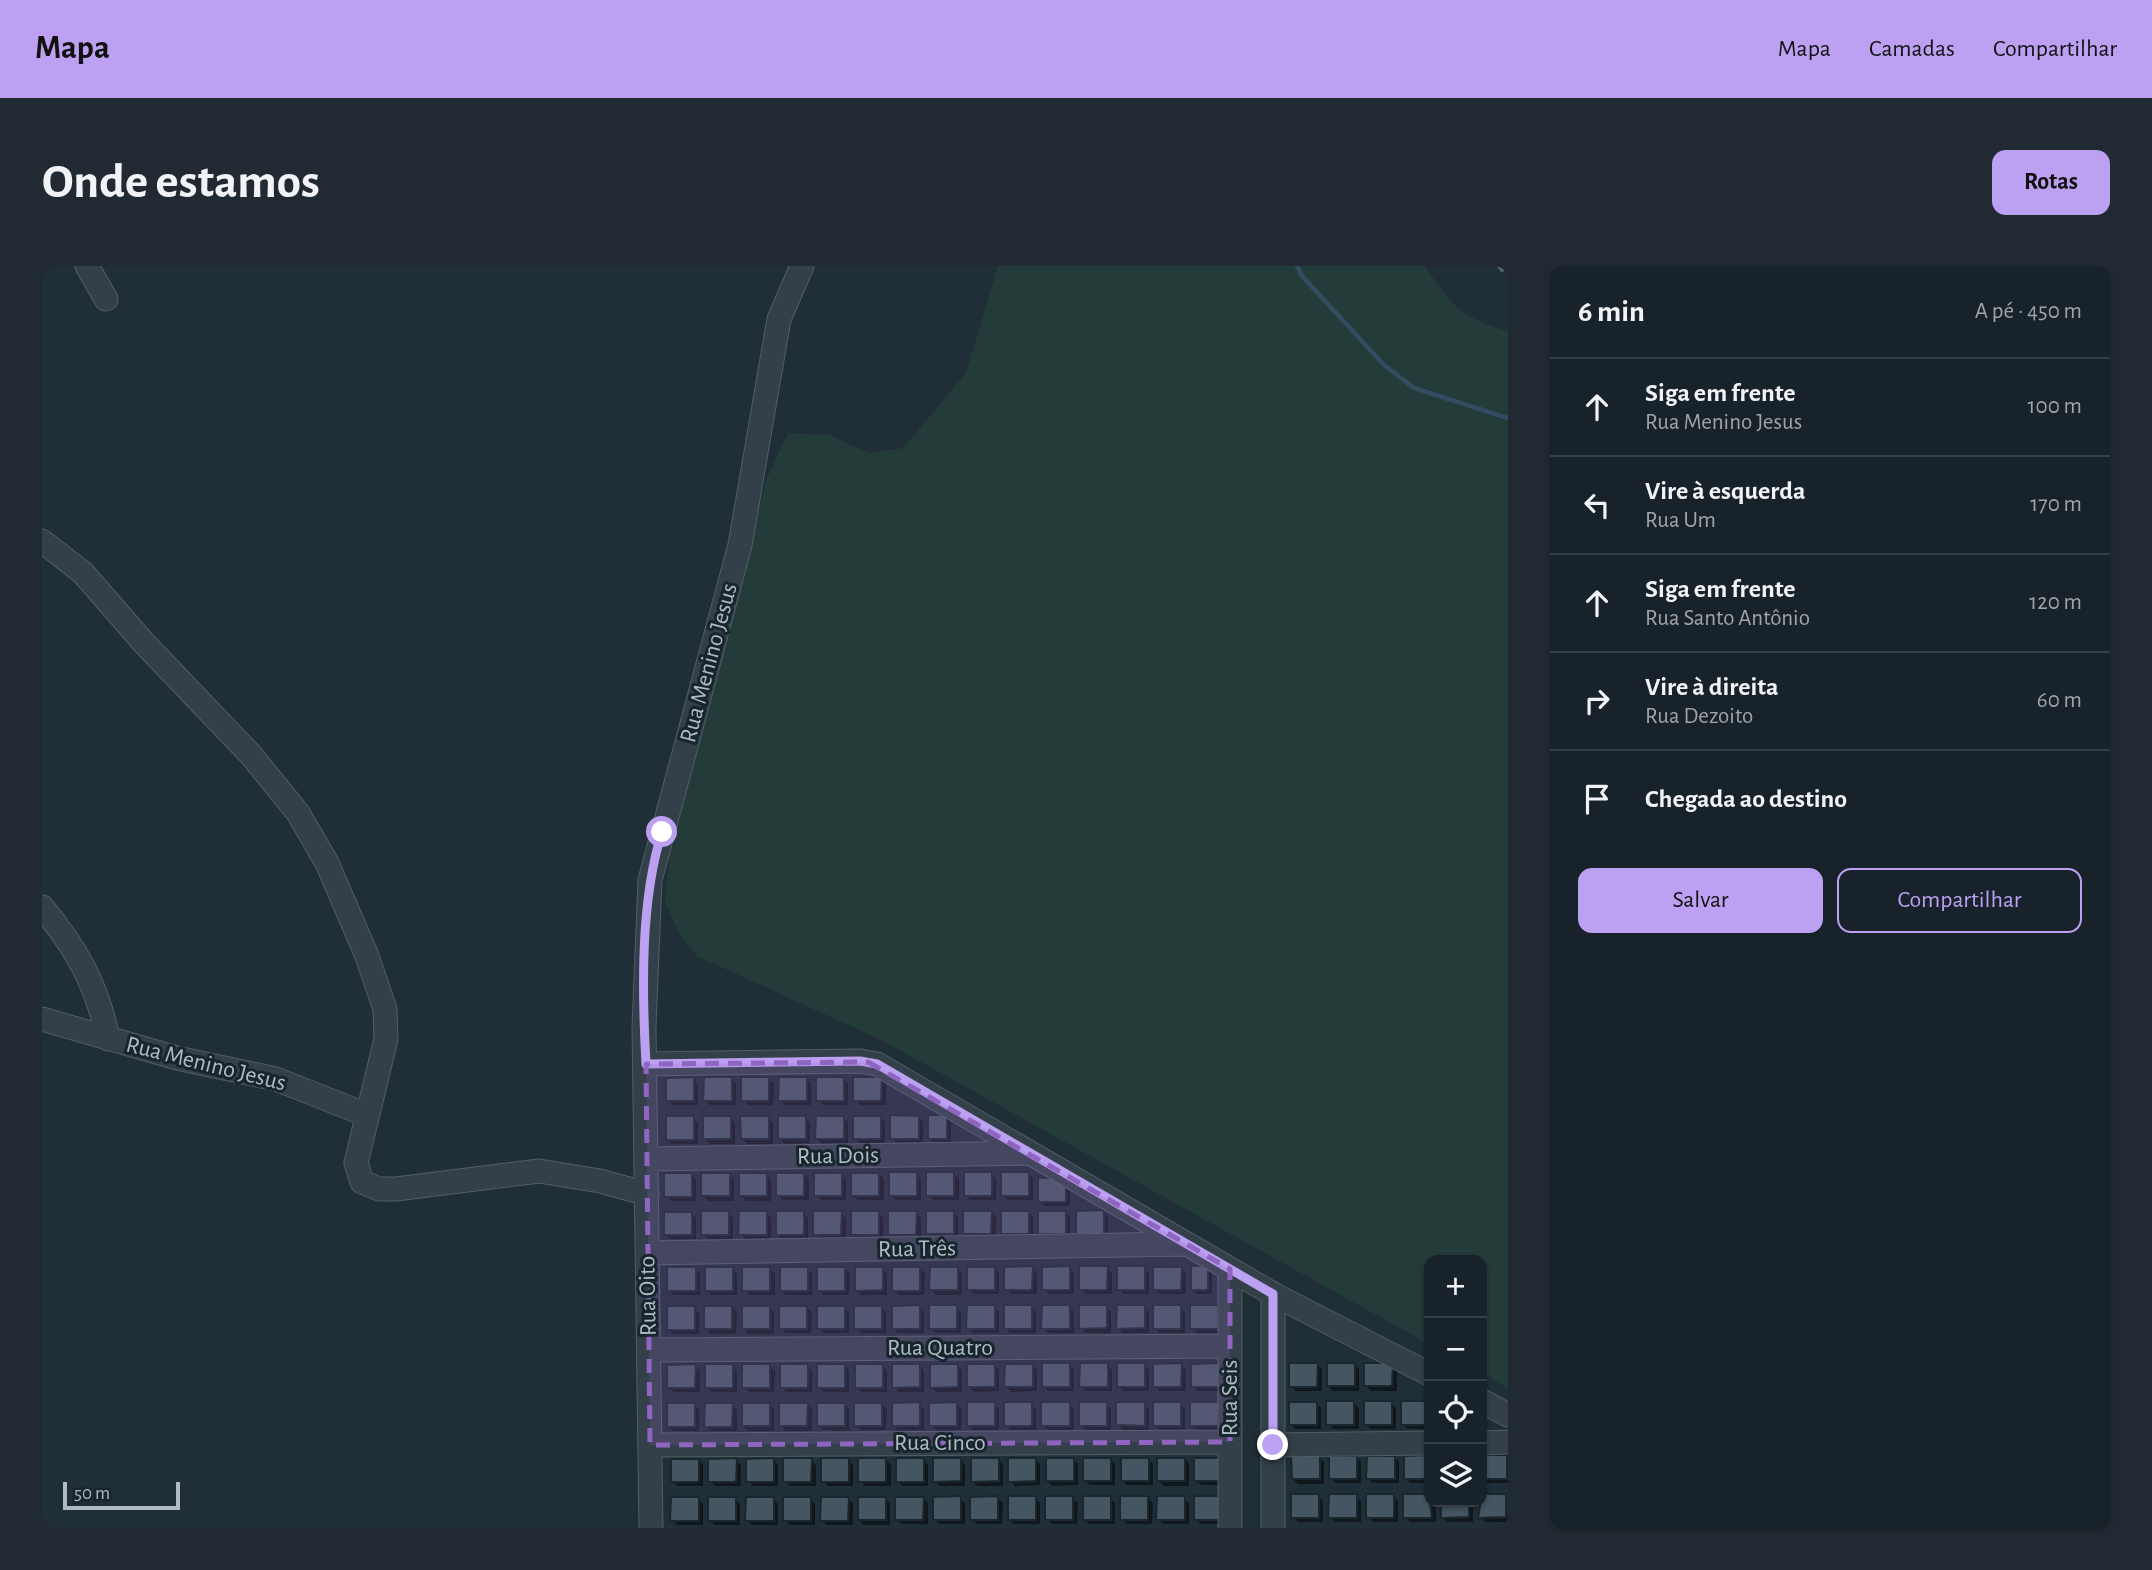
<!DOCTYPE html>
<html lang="pt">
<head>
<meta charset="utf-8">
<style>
	body { margin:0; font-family:"Alegreya Sans",sans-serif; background:#212a32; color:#f1f3f6 }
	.controls { position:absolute; right:21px; bottom:21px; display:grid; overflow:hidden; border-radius:14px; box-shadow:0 2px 5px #0004 }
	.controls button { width:63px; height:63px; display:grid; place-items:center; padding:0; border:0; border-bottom:2px solid #363f47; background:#18222a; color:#f1f3f6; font:35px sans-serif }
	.scale { position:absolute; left:21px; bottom:18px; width:117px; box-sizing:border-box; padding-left:7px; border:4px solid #aebbc5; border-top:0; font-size:19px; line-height:24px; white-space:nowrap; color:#aebbc5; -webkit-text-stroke:5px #19252d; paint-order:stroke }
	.stop { position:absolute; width:21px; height:21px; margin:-16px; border:5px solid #bca0f2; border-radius:50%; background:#fff }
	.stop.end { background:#bca0f2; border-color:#fff; box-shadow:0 2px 7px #0008 }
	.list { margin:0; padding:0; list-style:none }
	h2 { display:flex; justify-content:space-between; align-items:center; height:91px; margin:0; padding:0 28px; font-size:30px }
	h2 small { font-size:23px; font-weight:400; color:#9fa4a8 }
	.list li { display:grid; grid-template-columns:46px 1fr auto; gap:21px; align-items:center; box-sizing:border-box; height:98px; padding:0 28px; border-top:2px solid #363f47 }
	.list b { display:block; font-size:26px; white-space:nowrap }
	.list p { margin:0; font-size:23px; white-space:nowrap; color:#9fa4a8 }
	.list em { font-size:23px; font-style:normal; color:#9fa4a8 }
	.actions { display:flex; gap:14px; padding:21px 28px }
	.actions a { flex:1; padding:16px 0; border:2px solid #bca0f2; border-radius:14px; text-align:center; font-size:24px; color:#bca0f2 }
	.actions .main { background:#bca0f2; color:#111 }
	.icon { flex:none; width:38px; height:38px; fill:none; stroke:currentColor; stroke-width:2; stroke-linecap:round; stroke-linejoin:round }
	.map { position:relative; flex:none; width:1466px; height:1262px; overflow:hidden; border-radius:14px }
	header { display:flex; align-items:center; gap:42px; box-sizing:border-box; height:98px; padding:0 35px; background:#bca0f2; color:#111 }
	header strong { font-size:33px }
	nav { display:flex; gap:38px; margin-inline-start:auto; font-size:24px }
	.intro { display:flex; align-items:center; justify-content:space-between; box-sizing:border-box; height:168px; padding:0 42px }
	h1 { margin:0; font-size:49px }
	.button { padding:18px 32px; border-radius:14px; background:#bca0f2; color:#111; font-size:24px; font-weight:700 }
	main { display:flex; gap:42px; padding:0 42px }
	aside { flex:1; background:#18222a; border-radius:14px; box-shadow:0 2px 5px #0004 }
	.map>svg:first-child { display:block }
	.green { fill:#233b39 }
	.shadow { fill:#0007 }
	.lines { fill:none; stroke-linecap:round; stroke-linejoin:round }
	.stream { stroke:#324d61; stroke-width:4.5 }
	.building { fill:#455662; stroke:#1b272f; stroke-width:2 }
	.minor-casing { stroke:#515e66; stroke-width:25 }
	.minor { stroke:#334049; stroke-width:23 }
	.rail { stroke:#556570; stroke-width:4.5; stroke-dasharray:7 7; stroke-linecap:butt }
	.route { stroke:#bca0f2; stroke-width:9 }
	.marked { fill:#8f65c1; fill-opacity:0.2; stroke:#8f65c1; stroke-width:5; stroke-dasharray:14 9; stroke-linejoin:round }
	.labels { text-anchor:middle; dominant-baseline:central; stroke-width:6; stroke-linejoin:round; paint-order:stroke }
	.street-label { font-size:24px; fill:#aebbc5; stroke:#19252d }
</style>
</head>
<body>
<header>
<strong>Mapa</strong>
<nav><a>Mapa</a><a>Camadas</a><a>Compartilhar</a></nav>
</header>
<div class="intro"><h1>Onde estamos</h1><a class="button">Rotas</a></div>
<main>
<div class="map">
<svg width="1466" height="1262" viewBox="0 0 1466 1262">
	<rect width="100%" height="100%" fill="#202e38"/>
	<path class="green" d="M956,0H1383C1410,39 1418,52 1466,65V1122L1440,1107V994H1387V1078L839,774L655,690L640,673L623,636L628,586L698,321L724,214L746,167L788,169L827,187L861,182L924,107Z"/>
	<path class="shadow" d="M651,813L656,818V839H631L626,835Z
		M689,813L694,818V839H668L663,834Z
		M727,813L732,818L731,839H706L701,834Z
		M764,813L769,818V839H743L738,834Z
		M801,813L806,818V839H781L776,834Z
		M839,813L844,818V839H818L813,834Z
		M838,851L843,856V877H817L813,873Z
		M876,851L881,856V877H855L850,873Z
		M904,851L909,856V877H892L888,872Z
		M651,852L656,857V878H630L625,873Z
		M688,852L693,857V878H668L663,873Z
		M726,852L731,857V878H705L700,873Z
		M763,852L768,856V877L743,878L738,873Z
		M801,852L806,856V877L780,878L775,873Z
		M687,908L692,913V935H666L661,930Z
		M725,908L729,913V935H704L699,930Z
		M762,908L767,913V934H741L736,929Z
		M799,908L804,913V934H779L774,929Z
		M837,908L842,913V934H816L811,929Z
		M874,908L879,913V934H853L848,929Z
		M912,908L917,913V934H891L886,929Z
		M949,908L954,913V934H928L923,929Z
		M987,908L991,913V934H966L961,929Z
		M650,909L654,914V935H629L624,930Z
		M1024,914L1028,919V940H1003L998,935Z
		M911,946L916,951V973H890L885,968Z
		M949,946L954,951V973H928L923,968Z
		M986,946L991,951V972H965L960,967Z
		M1024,946L1028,951V972H1003L998,967Z
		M1061,946L1066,951V972H1040L1035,967Z
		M649,947L654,952V973H628L623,969Z
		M686,947L691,952V973H666L661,968Z
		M724,947L729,952V973H703L698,968Z
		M761,947L766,952V973H740L736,968Z
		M799,947L804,952V973H778L773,968Z
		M836,947L841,952V973H815L810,968Z
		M874,947L879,952V973H853L848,968Z
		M915,1002L920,1007V1029H894L889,1024Z
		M953,1002L957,1007V1028H932L927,1024Z
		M990,1002L995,1007V1028H969L964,1023Z
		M1028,1002L1032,1007V1028H1007L1002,1023Z
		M1065,1002L1070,1007V1028H1044L1039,1023Z
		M1102,1002L1107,1007V1028H1082L1077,1023Z
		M1139,1002L1144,1007V1028H1118L1113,1023Z
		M1165,1002L1170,1007V1028H1155L1150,1023Z
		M653,1003L658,1008V1029H632L627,1024Z
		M690,1003L695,1008V1029H669L664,1024Z
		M728,1003L733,1008V1029H707L702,1024Z
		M765,1003L770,1008V1029H744L739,1024Z
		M803,1003L808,1008L807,1029H782L777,1024Z
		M840,1003L845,1008V1029H819L814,1024Z
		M878,1003L883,1007L882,1029H857L852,1024Z
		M690,1041L695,1046L694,1068H669L664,1063Z
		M727,1041L732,1046V1068H706L702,1063Z
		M765,1041L770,1046L769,1067H744L739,1062Z
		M802,1041L807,1046V1067H781L776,1062Z
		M839,1041L844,1046V1067H819L814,1062Z
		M877,1041L882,1046V1067H856L851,1062Z
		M914,1041L919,1046V1067H894L889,1062Z
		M952,1041L957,1046V1067H931L926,1062Z
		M989,1041L994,1046V1067H968L964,1062Z
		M1027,1041L1032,1046V1067H1006L1001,1062Z
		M1064,1041L1069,1046V1067H1043L1039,1062Z
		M1102,1041L1107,1046V1067H1081L1076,1062Z
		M1138,1041L1143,1046V1067H1117L1113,1062Z
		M1176,1041L1181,1045L1180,1067H1155L1150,1062Z
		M652,1042L657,1047V1068H631L627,1063Z
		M1312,1098L1317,1103V1125H1291L1286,1120Z
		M1350,1098L1355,1103V1125H1329L1324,1120Z
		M952,1099L957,1104V1125L932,1126L927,1121Z
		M990,1099L995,1104V1125L969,1126L964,1121Z
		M1027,1099L1032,1104V1125H1006L1002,1120Z
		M1065,1099L1070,1104V1125H1044L1039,1120Z
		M1102,1099L1107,1104V1125H1081L1077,1120Z
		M1139,1099L1144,1104V1125H1118L1113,1120Z
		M1275,1099L1280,1103V1125H1254L1249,1120Z
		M653,1100L658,1105V1126H632L627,1121Z
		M690,1100L695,1105V1126H670L665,1121Z
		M728,1100L733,1105L732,1126H707L702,1121Z
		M765,1100L770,1105V1126H744L740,1121Z
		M803,1100L807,1105V1126H782L777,1121Z
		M840,1100L845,1105V1126H819L814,1121Z
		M878,1100L882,1105V1126H857L852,1121Z
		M915,1100L920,1104V1126H894L889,1121Z
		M1181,1104V1125H1155L1151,1120Z
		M1274,1137L1279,1142V1163H1253L1249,1158Z
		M1312,1137L1317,1142V1163H1291L1286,1158Z
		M1349,1137L1354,1142V1163H1328L1324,1158Z
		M1387,1137V1163H1366L1361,1158Z
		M727,1138L732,1143V1165H706L701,1160Z
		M765,1138L770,1143V1165H744L739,1160Z
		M802,1138L807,1143V1165L781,1164L776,1159Z
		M840,1138L845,1143L844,1164H819L814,1159Z
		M877,1138L882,1143V1164H856L851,1159Z
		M915,1138L920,1143L919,1164H894L889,1159Z
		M952,1138L957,1143V1164H931L926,1159Z
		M989,1138L994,1143V1164H969L964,1159Z
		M1027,1138L1032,1143V1164H1006L1001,1159Z
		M1064,1138L1069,1143V1164H1044L1039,1159Z
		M1102,1138L1107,1143V1164H1081L1076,1159Z
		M1138,1138L1143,1143V1164H1117L1112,1159Z
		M1176,1138L1181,1164H1155L1150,1159Z
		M653,1139L657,1144V1165H631L626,1160Z
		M690,1139L695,1144V1165H669L664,1160Z
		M1314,1191L1319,1196V1217H1294L1289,1213Z
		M1352,1191L1357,1196V1217H1331L1326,1213Z
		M1364,1191H1387V1217H1368L1364,1212Z
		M1440,1191H1464L1466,1217H1443L1440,1213Z
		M1277,1192L1282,1196V1218H1256L1251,1213Z
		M1068,1193L1073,1198V1219H1048L1043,1215Z
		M1106,1193L1111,1198V1219H1085L1080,1215Z
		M1143,1193L1147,1198V1220H1122L1117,1215Z
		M657,1194L661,1199V1220H636L631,1216Z
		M694,1194L699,1199V1220H673L668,1215Z
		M732,1194L736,1199V1220H711L706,1215Z
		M769,1194L774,1199V1220H748L743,1215Z
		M806,1194L811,1199V1220H786L781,1215Z
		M844,1194L849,1199V1220H823L818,1215Z
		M881,1194L886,1199V1220H860L856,1215Z
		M919,1194L923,1199V1220H898L893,1215Z
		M956,1194L961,1199V1220H935L930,1215Z
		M994,1194L998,1198V1219L973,1220L968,1215Z
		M1031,1194L1036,1198V1219L1010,1220L1005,1215Z
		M1154,1194L1185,1219H1159L1154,1215Z
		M1277,1230L1281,1235V1256H1256L1251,1251Z
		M1314,1230L1319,1235V1256H1293L1288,1251Z
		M1351,1230L1356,1235V1256H1331L1326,1251Z
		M1363,1230H1387V1236H1394V1256H1368L1363,1251Z
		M1464,1230L1466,1256H1443L1438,1251V1236Z
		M843,1232L848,1237V1259H822L817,1254Z
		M881,1232L886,1237V1258H860L855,1254Z
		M918,1232L923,1237V1258H897L892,1253Z
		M956,1232L961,1237L960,1258H935L930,1253Z
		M993,1232L998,1237V1258H972L967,1253Z
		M1031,1232L1036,1237L1035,1258H1010L1005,1253Z
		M1068,1232L1073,1237V1258H1047L1042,1253Z
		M1106,1232L1111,1237L1110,1258H1085L1080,1253Z
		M1142,1232L1147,1237V1258H1121L1116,1253Z
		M656,1233L661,1238V1259H635L630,1254Z
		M693,1233L698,1238V1259H672L668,1254Z
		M731,1233L736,1238V1259H710L705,1254Z
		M768,1233L773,1238V1259H747L743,1254Z
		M806,1233L811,1237V1259H785L780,1254Z
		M1401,1236H1431V1256H1405L1401,1251Z
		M1184,1237V1258H1158L1154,1253Z"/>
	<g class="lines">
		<path class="stream" d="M1255,0L1260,10L1342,99L1372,122L1466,152"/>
	</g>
	<path class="building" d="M652,811V835H624V812Z
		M662,811H690V835H661Z
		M699,811H727V835H699Z
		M737,811H765V835H736Z
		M774,811H802V835H774Z
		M811,811H840L839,835H811Z
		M848,849L877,850V873H848Z
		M886,849H905V873H886Z
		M624,850H652V874H624Z
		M661,850H689V873H661Z
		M698,850H727V873H699Z
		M736,850H764V873H736Z
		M774,850H802V873H773Z
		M811,850H839V873H811Z
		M847,906H875V930H847Z
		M884,906H912V930H884Z
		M922,906H950V930H922Z
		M959,906H987V930H959Z
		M622,907H650V931H622Z
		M659,907H688V930H659Z
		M697,907H725V930H697Z
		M734,907H762V930H734Z
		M772,907H800V930H772Z
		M809,907H837V930H809Z
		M996,912H1024V936H996Z
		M1062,944V968H1034V945Z
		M659,945H687V969H659Z
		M697,945H725V969H696Z
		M734,945H762V969H734Z
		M771,945H800L799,969H771Z
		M809,945H837V969H809Z
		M846,945H875L874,969H846Z
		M884,945H912V968H884Z
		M921,945H950L949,968H921Z
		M959,945H987V968H959Z
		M996,945H1024V968H996Z
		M622,946H650V969H622Z
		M991,1000L990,1024H962V1001Z
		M1028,1000V1024H1000V1001Z
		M1037,1000H1066L1065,1024H1037Z
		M1075,1000H1103V1024H1075Z
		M1149,1000H1166V1024H1149Z
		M625,1001H654V1025H625Z
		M663,1001H691V1025H663Z
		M700,1001H728V1025H700Z
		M738,1001H766V1025H738Z
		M775,1001H803V1025H775Z
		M813,1001H841V1024L813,1025Z
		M850,1001H878V1025H850Z
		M888,1001H916V1024H887Z
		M925,1001H953V1024H925Z
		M1111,1001H1140L1139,1024H1111Z
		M878,1039V1063H850V1040Z
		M887,1039H915V1063H887Z
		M925,1039H953V1063H924Z
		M962,1039H990V1063H962Z
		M1000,1039H1028V1063H999Z
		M1037,1039H1065V1062L1037,1063Z
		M1075,1039H1103V1062L1074,1063Z
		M1111,1039H1139V1063H1111Z
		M1148,1039H1176V1063H1148Z
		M625,1040H653V1064H625Z
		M662,1040H690V1063H662Z
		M700,1040H728V1063H700Z
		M737,1040H765V1063H737Z
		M775,1040H803V1063H775Z
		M812,1040H840V1063H812Z
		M1000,1097H1028V1121H1000Z
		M1038,1097H1066V1121H1037Z
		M1075,1097H1103V1121H1075Z
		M1140,1097L1139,1121H1111V1098Z
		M1177,1097V1121H1149V1098Z
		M1247,1097H1276L1275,1121H1247Z
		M1285,1097H1313V1120H1285Z
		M1322,1097H1351L1350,1120H1322Z
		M654,1098L653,1122H625V1099Z
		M663,1098H691V1122H663Z
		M700,1098H728V1122H700Z
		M738,1098H766V1122H738Z
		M775,1098H803V1122H775Z
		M813,1098H841V1122H813Z
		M850,1098H878V1121L850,1122Z
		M888,1098H916V1121L888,1122Z
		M925,1098H953V1121H925Z
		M963,1098H991V1121H962Z
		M1284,1135H1312V1159H1284Z
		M1322,1135H1350V1159H1322Z
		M1359,1135H1387V1159H1359Z
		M878,1136V1160H850V1137Z
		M915,1136V1160H887V1137Z
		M925,1136H953V1160H925Z
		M962,1136H990V1160H962Z
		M999,1136H1028V1160H999Z
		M1037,1136H1065V1160H1037Z
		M1074,1136H1103V1160L1074,1159Z
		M1111,1136H1139V1160H1111Z
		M1148,1136H1177L1176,1160H1148Z
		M1247,1136H1275V1159H1247Z
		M625,1137H653V1161H625Z
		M663,1137H691L690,1161H662Z
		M700,1137H728V1160H700Z
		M737,1137H766L765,1160H737Z
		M775,1137H803V1160H775Z
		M812,1137H840V1160H812Z
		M1387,1189V1213H1362V1190Z
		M1440,1189H1465V1213H1440Z
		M1249,1190H1278V1213H1250Z
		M1287,1190H1315V1213H1287Z
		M1325,1190H1353V1213H1324Z
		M695,1192L694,1216H666V1193Z
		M732,1192V1216H704V1193Z
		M741,1192H770L769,1216H741Z
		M779,1192H807V1216H779Z
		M816,1192H844V1216H816Z
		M854,1192H882V1216H854Z
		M891,1192H919V1215L891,1216Z
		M929,1192H957V1215L929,1216Z
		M966,1192H994V1215L966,1216Z
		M1004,1192H1032V1215H1004Z
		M1041,1192H1069V1215H1041Z
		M1079,1192H1107V1215H1079Z
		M1115,1192H1143V1215H1115Z
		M1152,1192H1181L1180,1215H1152Z
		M629,1193H657V1216H629Z
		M1249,1228H1277V1252H1249Z
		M1287,1228H1315V1252H1286Z
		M1324,1228H1352V1252H1324Z
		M1361,1228H1387L1390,1252H1361Z
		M1440,1228H1464V1251L1436,1252Z
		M919,1230V1254H891V1231Z
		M956,1230V1254H928V1231Z
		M966,1230H994V1254H966Z
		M1003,1230H1031V1254H1003Z
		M1041,1230H1069V1254H1041Z
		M1078,1230H1106V1254H1078Z
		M1115,1230H1143V1254H1114Z
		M1152,1230H1180V1254H1152Z
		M629,1231H657V1255H628Z
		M666,1231H694V1255H666Z
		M704,1231H732V1255H703Z
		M741,1231H769V1255H741Z
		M779,1231H807L806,1255H778Z
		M816,1231H844V1254H816Z
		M853,1231H882L881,1254H853Z
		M1399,1236H1427V1251L1399,1252Z"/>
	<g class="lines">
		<g class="minor-casing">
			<path id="minor" d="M45,0L64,33
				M0,275L41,307L102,377L209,489L256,547L285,597L325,690L343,743L344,773L314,897L320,916L337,923H354L497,905L558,915L605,928
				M0,641C34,681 56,721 66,773
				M0,753L135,792L234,813L325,849
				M604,798L818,795L835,798L1231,1028L1387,1108
				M605,893L988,887
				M606,987L1145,978
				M1188,1003V1262
				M607,1084L1188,1080
				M1440,1135L1466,1149
				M1440,1177L1466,1176
				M608,1179L1188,1176
				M1231,1179L1387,1177
				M609,1262L602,761L608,614L698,279L737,53L760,0
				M1231,1262V1028"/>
		</g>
		<use href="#minor" class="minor"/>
		<path class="rail" d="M1457,0L1466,10"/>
	</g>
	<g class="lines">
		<path class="route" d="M620,566C598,635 600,726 604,798L818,795L835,798L1231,1028V1179"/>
	</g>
	<path class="marked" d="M826,796L1188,1003V1176L608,1179L604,798Z"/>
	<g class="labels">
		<g class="street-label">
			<text transform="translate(667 397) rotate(-75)">Rua Menino Jesus</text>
			<text transform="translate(164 798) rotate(14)">Rua Menino Jesus</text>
			<text transform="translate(796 890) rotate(-1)">Rua Dois</text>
			<text transform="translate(875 983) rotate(-1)">Rua Três</text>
			<text transform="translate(606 1030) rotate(-91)">Rua Oito</text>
			<text x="898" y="1082">Rua Quatro</text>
			<text transform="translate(1188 1132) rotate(-90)">Rua Seis</text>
			<text x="898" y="1177">Rua Cinco</text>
		</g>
	</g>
</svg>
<div class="controls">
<button>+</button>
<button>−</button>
<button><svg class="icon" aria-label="locate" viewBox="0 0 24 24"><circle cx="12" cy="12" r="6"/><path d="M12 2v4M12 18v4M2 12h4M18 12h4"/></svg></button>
<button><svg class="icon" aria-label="layers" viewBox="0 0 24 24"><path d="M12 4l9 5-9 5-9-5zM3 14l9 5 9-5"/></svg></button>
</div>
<div class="scale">50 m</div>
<div class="stop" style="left:620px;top:566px"></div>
<div class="stop end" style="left:1231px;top:1179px"></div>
</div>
<aside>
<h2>6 min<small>A pé · 450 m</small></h2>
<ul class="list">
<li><svg class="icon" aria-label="ahead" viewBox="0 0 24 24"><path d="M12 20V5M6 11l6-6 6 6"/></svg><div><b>Siga em frente</b><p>Rua Menino Jesus</p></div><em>100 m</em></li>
<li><svg class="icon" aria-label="left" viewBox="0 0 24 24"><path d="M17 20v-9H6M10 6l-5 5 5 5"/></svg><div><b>Vire à esquerda</b><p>Rua Um</p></div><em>170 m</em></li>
<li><svg class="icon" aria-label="ahead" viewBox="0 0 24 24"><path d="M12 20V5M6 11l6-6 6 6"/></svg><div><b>Siga em frente</b><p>Rua Santo Antônio</p></div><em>120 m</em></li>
<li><svg class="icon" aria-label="right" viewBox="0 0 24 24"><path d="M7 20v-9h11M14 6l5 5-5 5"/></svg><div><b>Vire à direita</b><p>Rua Dezoito</p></div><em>60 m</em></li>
<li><svg class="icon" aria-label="arrive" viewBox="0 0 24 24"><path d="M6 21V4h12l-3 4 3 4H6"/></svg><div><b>Chegada ao destino</b></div></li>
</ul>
<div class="actions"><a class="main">Salvar</a><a>Compartilhar</a></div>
</aside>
</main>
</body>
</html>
